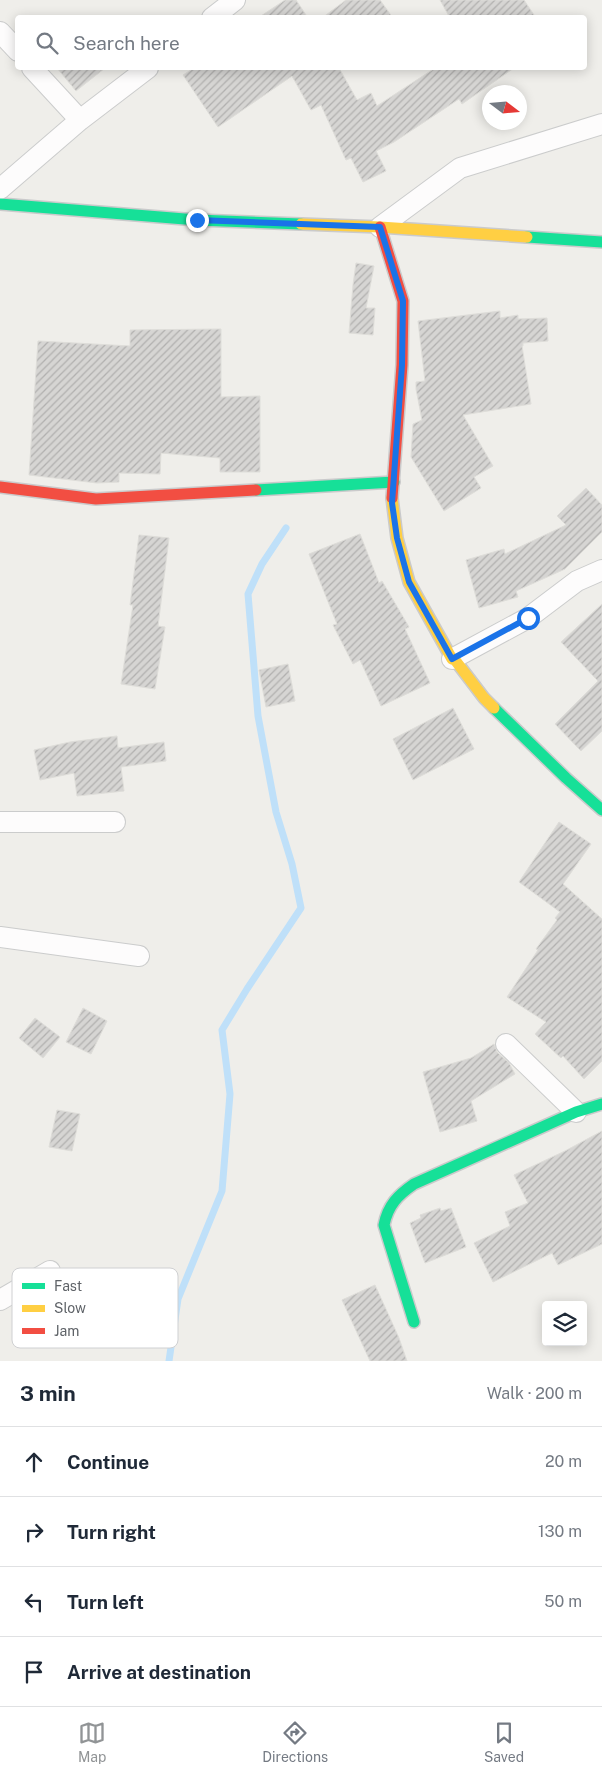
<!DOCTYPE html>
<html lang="en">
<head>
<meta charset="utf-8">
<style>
	body { margin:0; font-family:"Public Sans",sans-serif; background:#f2f2f3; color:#1f2937 }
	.controls { position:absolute; right:15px; bottom:15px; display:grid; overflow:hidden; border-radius:5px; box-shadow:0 2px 12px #0003 }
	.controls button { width:45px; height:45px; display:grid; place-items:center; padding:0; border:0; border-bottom:1px solid #e0e1e3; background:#fff; color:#1f2937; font:25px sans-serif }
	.compass { position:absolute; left:482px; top:85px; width:45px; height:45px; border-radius:50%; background:#fff; box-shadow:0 2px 12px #0003; rotate:106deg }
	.stop { position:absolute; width:15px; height:15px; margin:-11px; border:4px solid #1a73e8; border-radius:50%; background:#fff }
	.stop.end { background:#1a73e8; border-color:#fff; box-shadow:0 1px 5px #0008 }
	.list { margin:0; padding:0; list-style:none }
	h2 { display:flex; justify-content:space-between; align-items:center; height:65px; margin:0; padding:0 20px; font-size:21px }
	h2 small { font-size:16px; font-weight:400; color:#747a83 }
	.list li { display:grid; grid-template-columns:32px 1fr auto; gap:15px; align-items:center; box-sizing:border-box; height:70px; padding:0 20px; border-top:1px solid #e0e1e3 }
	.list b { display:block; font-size:19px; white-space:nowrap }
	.list em { font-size:16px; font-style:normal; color:#747a83 }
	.icon { flex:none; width:28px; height:28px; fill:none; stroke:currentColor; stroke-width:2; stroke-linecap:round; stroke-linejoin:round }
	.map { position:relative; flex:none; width:602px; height:1361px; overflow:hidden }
	.search { position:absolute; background:#fff; box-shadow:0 2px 12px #0003; left:15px; right:15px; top:15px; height:55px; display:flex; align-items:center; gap:12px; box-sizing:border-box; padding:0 18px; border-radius:5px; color:#747a83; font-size:19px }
	.sheet { height:345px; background:#fff }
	nav { display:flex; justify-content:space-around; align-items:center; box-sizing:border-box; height:70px; border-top:1px solid #e0e1e3; background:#fff; font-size:14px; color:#747a83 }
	nav a { display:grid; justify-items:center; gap:2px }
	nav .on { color:#919496 }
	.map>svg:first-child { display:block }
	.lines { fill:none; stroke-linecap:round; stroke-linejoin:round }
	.stream { stroke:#bfe0f9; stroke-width:7 }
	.building { fill:url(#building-hatch); stroke:#deddd9 }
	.street-casing { stroke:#cbcccc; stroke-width:22 }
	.fast-casing { stroke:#cacacb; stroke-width:14 }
	.slow-casing { stroke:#cacacb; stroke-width:14 }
	.jam-casing { stroke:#cacacb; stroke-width:14 }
	.street { stroke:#fdfcfc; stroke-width:20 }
	.fast { stroke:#16e098; stroke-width:11 }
	.slow { stroke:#ffcf43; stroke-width:11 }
	.jam { stroke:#f24e42; stroke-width:11 }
	.route { stroke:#1a73e8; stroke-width:6 }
	.key { fill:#fff; stroke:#cfd0d2; stroke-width:1 }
	.key-label { font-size:14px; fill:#5f6368 }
</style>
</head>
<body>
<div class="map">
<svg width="602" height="1361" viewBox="0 0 602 1361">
	<defs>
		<pattern id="building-hatch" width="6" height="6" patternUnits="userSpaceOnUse" patternTransform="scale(1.25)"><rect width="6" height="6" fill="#d6d5d3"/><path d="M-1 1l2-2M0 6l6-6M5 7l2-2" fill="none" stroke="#b1b0af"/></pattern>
	</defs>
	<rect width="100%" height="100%" fill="#efeeea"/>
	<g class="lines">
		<path class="stream" d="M169,1361L178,1299L222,1191L230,1094L222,1030L247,989L301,908L292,864L276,812L258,716L248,594L262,564L286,528"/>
	</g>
	<path class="building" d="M285,0H296L308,18H258Z
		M346,0H380L393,18H322Z
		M440,0H524L536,18H450Z
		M57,68H105L76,91Z
		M194,68H339L357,100L371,93L377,106L435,68H514L462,104L459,99L394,142L376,151L386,171L363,182L351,158L346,160L321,105L311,110L292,76L218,127L183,75Z
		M356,263L374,266L366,308H375L373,335L349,333L353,285Z
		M500,311V318L518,315V319L547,318L548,341L523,343V346H522L531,404L463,415L493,466L474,477L481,488L444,511L411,457L413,424L422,420L416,389V382L425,381L418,321Z
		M221,329V397L260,396V472H220V458L161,453L160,474L119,473V482L97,483L29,475L38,341L130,346V330Z
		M586,488L602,505V532L565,569L516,591L518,597L479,608L466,560L504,549L505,554L566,525L557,516Z
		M360,534L379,583L382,581L409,627L405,629L430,683L381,706L360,660L353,664L333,625L337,624L309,554Z
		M139,535L169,538L158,626L165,627L155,689L121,684L133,605H130Z
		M602,604V731L581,751L555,724L598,681L561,642Z
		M288,664L295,701L266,707L259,670Z
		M453,708L474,749L413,780L393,739Z
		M117,736L118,748L164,742L166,761L121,767L124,791L77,796L74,773L40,780L34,750L70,742Z
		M559,822L591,844L563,884L602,919V1061L584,1079L563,1056L561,1058L535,1034L546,1022L507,997L538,950L536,949L557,920L555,918L560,912L519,882Z
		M83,1008L107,1021L91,1054L66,1042Z
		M35,1018L60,1037L43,1058L19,1038Z
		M494,1044L497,1052L509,1063L515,1074L471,1101L477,1121L440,1132L423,1072L471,1058Z
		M57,1110L80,1114L72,1151L49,1147Z
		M602,1131V1244L558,1265L552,1253L493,1282L474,1243L510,1226L505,1212L528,1203L514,1175L565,1151Z
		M440,1208L441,1211L451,1208L466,1247L425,1263L410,1223L421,1218L420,1215Z
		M375,1285L399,1338L407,1361H370L342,1300Z"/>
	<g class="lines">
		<g class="street-casing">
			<path id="street" d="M212,18L235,0
				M0,32L18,51
				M32,68L80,120
				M0,189L80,120L148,68
				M380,227L460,168L602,124
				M452,659L528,618L577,581L602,570
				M0,822H115
				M0,937L139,956
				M506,1044L576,1112
				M0,1300L50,1271"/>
		</g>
		<g class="fast-casing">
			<path id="fast" d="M0,204L197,220L301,224
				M527,237L602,242
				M256,490L394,482
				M494,708L566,778L602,810
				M414,1322L384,1225C388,1205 398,1195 414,1184L576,1112L602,1104"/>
		</g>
		<g class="slow-casing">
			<path id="slow" d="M301,224L380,227L527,237
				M392,498L397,538L409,582L452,659L455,660L484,698L494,708"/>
		</g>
		<g class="jam-casing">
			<path id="jam" d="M380,227L403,301L402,365L392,498
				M0,487L96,499L256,490"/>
		</g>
		<use href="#street" class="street"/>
		<use href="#fast" class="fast"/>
		<use href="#slow" class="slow"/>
		<use href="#jam" class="jam"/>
	</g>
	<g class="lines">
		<path class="route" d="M197,220L380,227L403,301L402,365L392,503L397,538L409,582L452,659L528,618"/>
	</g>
	<rect x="12" y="1268" width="166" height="80" rx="8" class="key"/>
	<rect x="22" y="1283" width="23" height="6" fill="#16e098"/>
	<rect x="22" y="1305" width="23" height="7" fill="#ffcf43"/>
	<rect x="22" y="1328" width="23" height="6" fill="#f24e42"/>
	<g class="key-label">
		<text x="54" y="1291">Fast</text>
		<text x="54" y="1313">Slow</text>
		<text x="54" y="1336">Jam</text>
	</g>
</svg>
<div class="controls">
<button><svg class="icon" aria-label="layers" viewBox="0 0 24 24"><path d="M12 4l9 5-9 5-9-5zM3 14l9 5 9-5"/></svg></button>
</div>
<svg class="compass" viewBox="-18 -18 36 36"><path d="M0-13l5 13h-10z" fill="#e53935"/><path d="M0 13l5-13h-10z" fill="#747a83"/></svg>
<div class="stop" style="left:528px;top:618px"></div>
<div class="stop end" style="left:197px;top:220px"></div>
<div class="search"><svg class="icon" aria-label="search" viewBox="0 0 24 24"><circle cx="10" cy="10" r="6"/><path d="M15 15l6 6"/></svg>Search here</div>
</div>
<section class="sheet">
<h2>3 min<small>Walk · 200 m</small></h2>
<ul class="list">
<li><svg class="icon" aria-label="ahead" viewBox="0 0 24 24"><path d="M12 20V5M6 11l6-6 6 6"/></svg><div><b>Continue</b></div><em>20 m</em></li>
<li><svg class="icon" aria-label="right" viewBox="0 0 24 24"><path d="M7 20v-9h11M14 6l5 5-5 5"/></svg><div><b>Turn right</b></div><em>130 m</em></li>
<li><svg class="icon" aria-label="left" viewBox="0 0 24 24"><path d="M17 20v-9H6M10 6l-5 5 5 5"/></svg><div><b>Turn left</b></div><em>50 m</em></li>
<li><svg class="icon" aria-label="arrive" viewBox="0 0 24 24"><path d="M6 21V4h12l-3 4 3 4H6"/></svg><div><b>Arrive at destination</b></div></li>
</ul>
</section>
<nav>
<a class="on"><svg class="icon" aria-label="map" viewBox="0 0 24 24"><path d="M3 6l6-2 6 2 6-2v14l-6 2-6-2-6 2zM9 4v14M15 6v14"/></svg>Map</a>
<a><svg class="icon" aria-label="directions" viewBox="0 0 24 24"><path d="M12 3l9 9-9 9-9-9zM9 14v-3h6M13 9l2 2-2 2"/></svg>Directions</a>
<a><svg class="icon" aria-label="saved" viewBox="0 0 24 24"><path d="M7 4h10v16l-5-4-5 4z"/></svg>Saved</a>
</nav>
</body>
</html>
